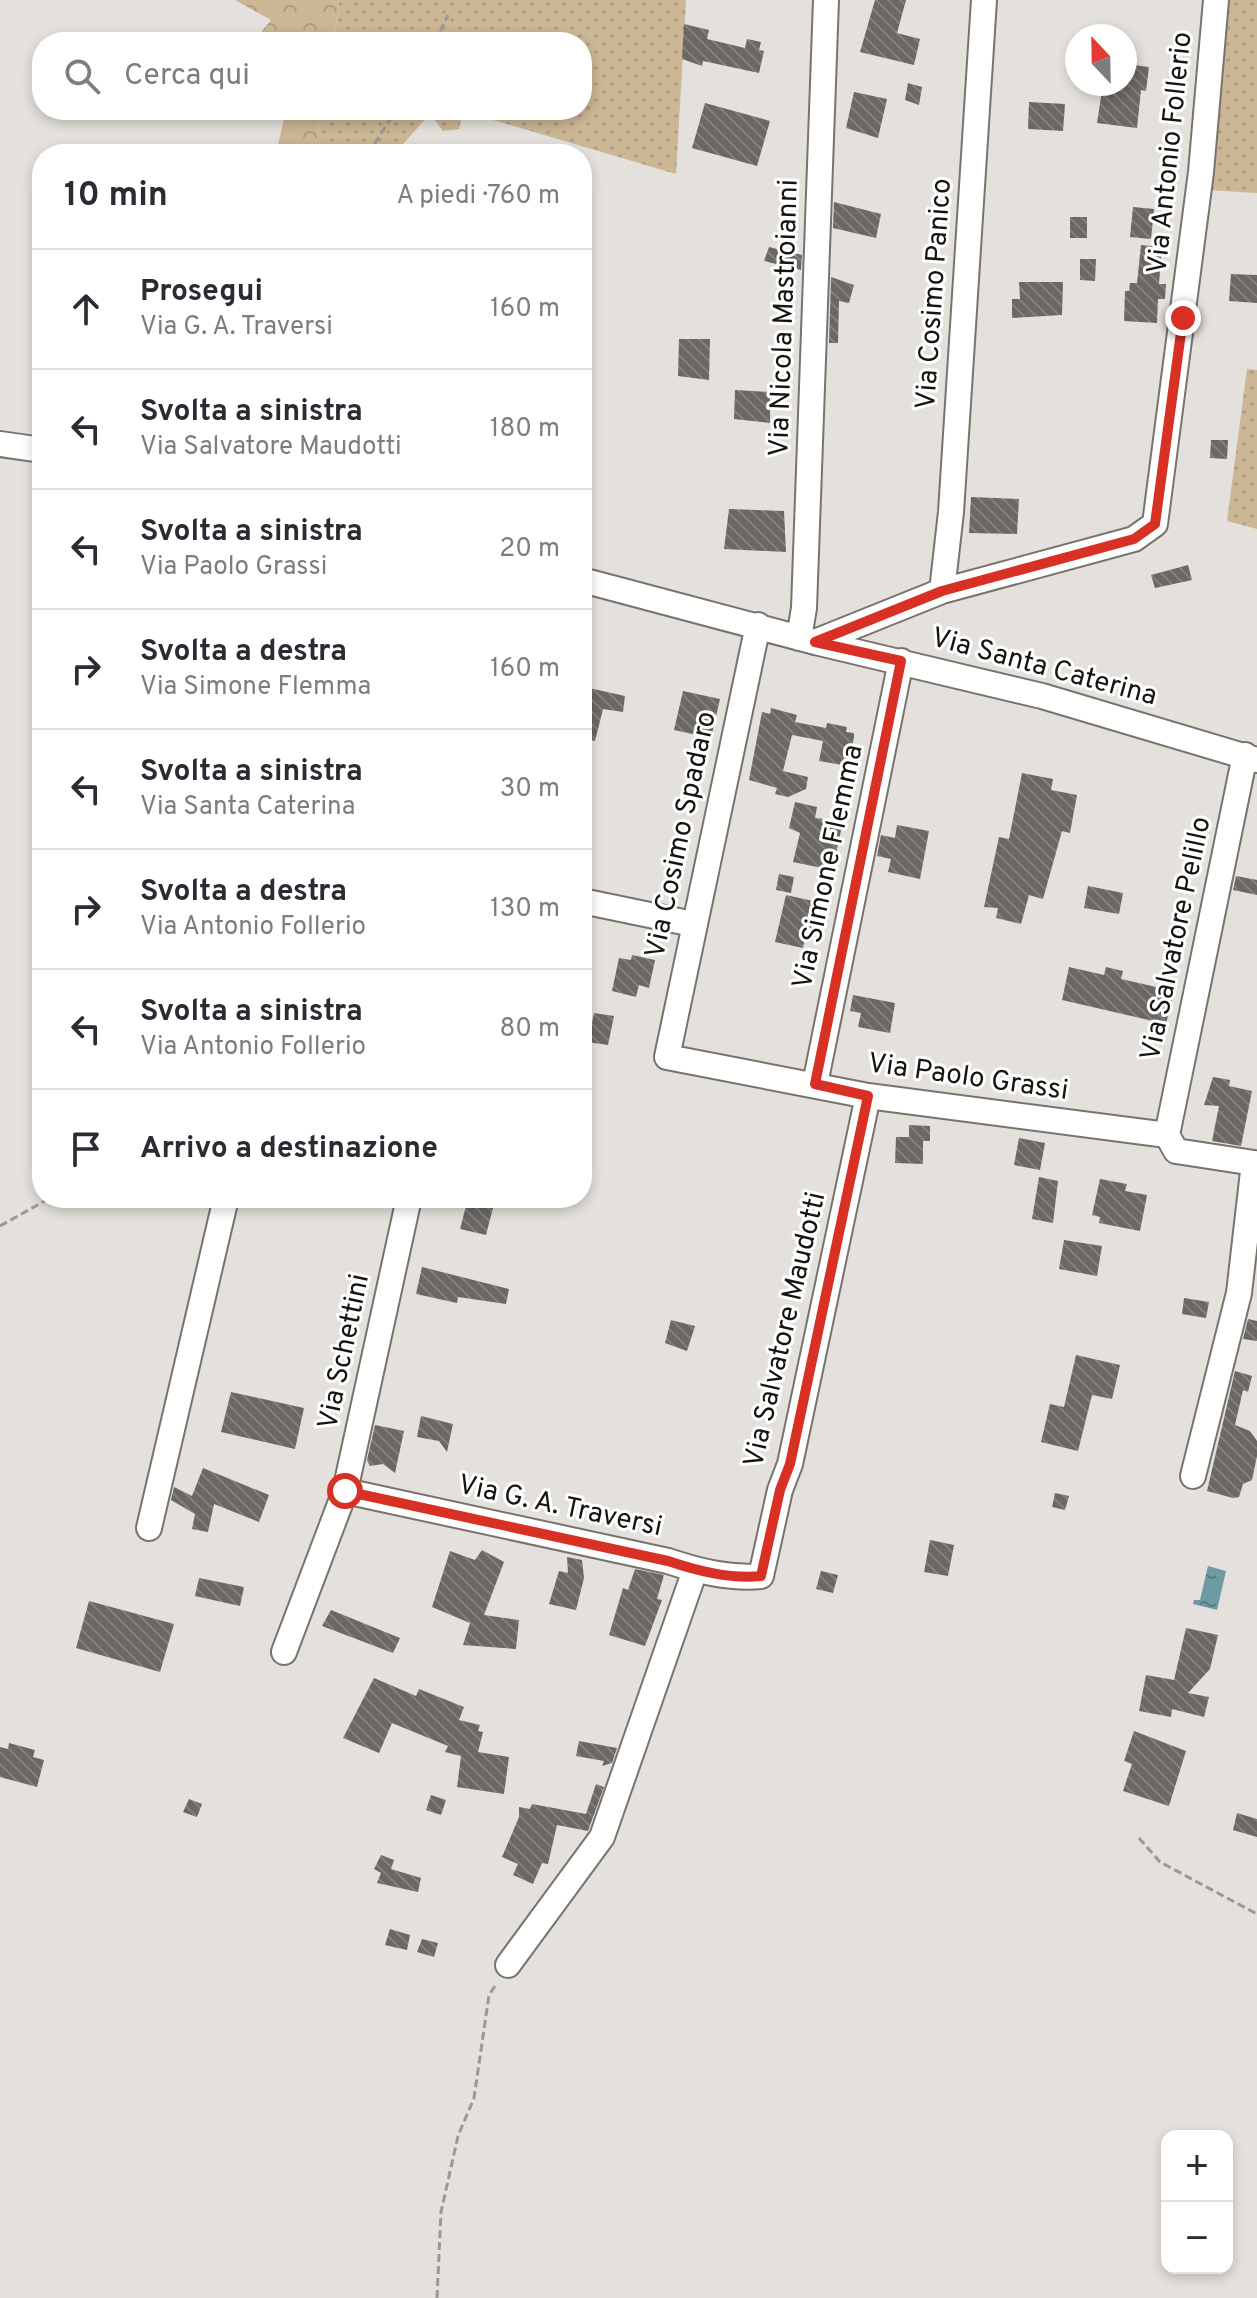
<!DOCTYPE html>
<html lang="it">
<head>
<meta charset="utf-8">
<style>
	body { margin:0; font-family:Overpass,sans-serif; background:#f2f2f3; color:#2b2b33 }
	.controls { position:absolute; right:24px; bottom:24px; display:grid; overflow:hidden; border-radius:16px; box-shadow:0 4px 12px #0003 }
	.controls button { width:72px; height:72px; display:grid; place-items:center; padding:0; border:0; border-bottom:2px solid #e1e1e2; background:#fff; color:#2b2b33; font:40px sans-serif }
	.compass { position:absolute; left:1065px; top:24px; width:72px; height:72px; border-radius:50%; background:#fff; box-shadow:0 4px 12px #0003; rotate:338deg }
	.stop { position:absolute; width:24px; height:24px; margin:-18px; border:6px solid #d93025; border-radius:50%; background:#fff }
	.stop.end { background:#d93025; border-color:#fff; box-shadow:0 2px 8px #0008 }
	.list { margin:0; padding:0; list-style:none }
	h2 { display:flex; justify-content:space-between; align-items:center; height:104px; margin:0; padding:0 32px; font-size:34px }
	h2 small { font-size:26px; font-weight:400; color:#7c7c81 }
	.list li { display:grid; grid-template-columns:52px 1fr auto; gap:24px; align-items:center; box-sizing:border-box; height:120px; padding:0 32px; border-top:2px solid #e1e1e2 }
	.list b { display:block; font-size:30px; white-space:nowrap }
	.list p { margin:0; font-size:26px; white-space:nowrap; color:#7c7c81 }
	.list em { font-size:26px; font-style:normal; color:#7c7c81 }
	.icon { flex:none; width:44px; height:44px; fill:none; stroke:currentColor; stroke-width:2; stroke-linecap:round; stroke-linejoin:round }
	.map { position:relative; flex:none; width:1257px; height:2298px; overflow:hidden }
	.search { position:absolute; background:#fff; box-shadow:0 4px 12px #0003; left:32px; top:32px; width:560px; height:88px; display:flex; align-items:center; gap:20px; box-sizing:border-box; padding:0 28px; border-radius:32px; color:#7c7c81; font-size:30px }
	.panel { position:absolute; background:#fff; box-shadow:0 4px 12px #0003; left:32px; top:144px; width:560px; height:1064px; border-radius:32px }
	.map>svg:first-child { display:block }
	.grass { fill:url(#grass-dots) }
	.forest { fill:url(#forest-crowns) }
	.water { fill:url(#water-ripples) }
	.building { fill:url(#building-back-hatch) }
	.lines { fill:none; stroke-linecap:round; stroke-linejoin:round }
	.minor-casing { stroke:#77746f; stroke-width:28 }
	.path { stroke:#9c9995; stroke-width:3; stroke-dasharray:8 4; stroke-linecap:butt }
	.minor { stroke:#fff; stroke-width:24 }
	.route { stroke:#d93025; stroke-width:10 }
	.labels { text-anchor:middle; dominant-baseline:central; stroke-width:6; stroke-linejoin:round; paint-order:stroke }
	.street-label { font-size:28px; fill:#151412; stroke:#fff }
</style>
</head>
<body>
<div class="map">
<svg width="1257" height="2298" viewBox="0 0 1257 2298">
	<defs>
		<pattern id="grass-dots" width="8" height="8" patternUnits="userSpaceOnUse" patternTransform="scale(2)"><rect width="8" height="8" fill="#cbb695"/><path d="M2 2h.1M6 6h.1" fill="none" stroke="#ad9c7f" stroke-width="1.8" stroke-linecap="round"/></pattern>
		<pattern id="forest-crowns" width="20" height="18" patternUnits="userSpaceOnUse" patternTransform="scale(2)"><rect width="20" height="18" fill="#cbb695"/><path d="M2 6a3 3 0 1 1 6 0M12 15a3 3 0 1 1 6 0" fill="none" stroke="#ad9c7f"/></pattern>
		<pattern id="water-ripples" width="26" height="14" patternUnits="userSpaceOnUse" patternTransform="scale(2)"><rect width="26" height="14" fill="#6d9ba4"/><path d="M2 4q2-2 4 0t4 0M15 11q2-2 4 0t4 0" fill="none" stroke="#587d84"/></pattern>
		<pattern id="building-back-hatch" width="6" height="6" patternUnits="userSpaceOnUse" patternTransform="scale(2)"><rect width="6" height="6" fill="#6b6763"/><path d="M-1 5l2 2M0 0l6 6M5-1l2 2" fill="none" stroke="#827f7c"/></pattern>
	</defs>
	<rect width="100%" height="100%" fill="#e4e0db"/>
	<path class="grass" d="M339,0H686L676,174L463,111L459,129L443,131L430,114L394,154H315L322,110H582V42H334Z
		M1220,0H1257V193L1206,190Z
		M1247,369L1257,370V529L1227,521Z"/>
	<path class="forest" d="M235,0H339L334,42H253L271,20Z
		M286,110H322L315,154H285L278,145Z"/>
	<path class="water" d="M1208,1566L1226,1571L1217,1610L1193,1604L1194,1600H1200Z"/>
	<path class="building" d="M875,0H906L897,33L920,39L914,65L860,52Z
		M684,24L709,30L707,39L745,48L747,39L761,42L759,50L764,51L759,73L703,61L702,66L682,59Z
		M1125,64L1149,67L1146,91L1141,90L1137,128L1097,123L1103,84H1125Z
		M908,83L922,87L919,105L905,100Z
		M854,92L887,99L878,138L846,128Z
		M1029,102L1065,104L1063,131L1028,129Z
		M705,103L770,121L757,166L692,148Z
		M834,202L881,214L876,238L833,228Z
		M1133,207L1154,209L1151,239L1130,237Z
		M1070,217H1087V238H1070Z
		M1141,245L1162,247L1159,284H1166L1165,299H1158L1157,323L1124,321L1125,291H1129L1130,283H1137Z
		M769,247L802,255L801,270L764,261Z
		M1080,259H1096L1095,281L1080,280Z
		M1231,274L1257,275V303L1229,301Z
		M831,277L854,285L849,303L839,301L838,343H829Z
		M1019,282H1063L1062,315L1012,318V299H1020Z
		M679,339H710L709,380L678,376Z
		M735,390L770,392V423L734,419Z
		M1211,440H1228L1227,459L1210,458Z
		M971,497L1019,499L1017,534L969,533Z
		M729,509L784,511L786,552L724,549Z
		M1188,565L1192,580L1155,588L1151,575Z
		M589,688L625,696L623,712L603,709L595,741L582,738V718Z
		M683,691L720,699L711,738L674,730Z
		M771,708L797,715L795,722L826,728L827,723L847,727L846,732L854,733V737L848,766L819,761L823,741L792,735L783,771L808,777L806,789L788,797L775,794L777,788L749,780L762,712L770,714Z
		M1022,773L1053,779L1051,790L1077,795L1070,833L1062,831L1043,899L1029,895L1021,924L996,918L998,908L984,907L999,837L1009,839Z
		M795,802L817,807L815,818L843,821L834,863L829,862L827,869L793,862L800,833L789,828Z
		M897,825L929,831L920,879L888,872L891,859L877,856L881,835L895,838Z
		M779,874L794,877L791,893L776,890Z
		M1236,876L1257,880V895L1233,890Z
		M1088,886L1123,893L1119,914L1084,908Z
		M786,895L822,903L814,940L805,938L803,948L775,942Z
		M632,955L655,960L649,988L639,985L636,997L612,991L619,958L631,960Z
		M1069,967L1104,975L1106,967L1123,971L1121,979L1174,991L1166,1024L1062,1000Z
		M853,995L895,1003L890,1033L858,1027L861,1013L850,1011Z
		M594,1013L614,1016L608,1045L588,1042Z
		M1213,1077L1230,1080L1229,1086L1252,1091L1241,1146L1212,1141L1219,1106L1204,1105Z
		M909,1125L930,1126V1141H923V1164L895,1163L896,1137H909Z
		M1019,1138L1045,1143L1040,1170L1014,1165Z
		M1039,1177L1058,1181L1053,1223L1032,1219Z
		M1100,1179L1127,1184L1125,1191L1147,1195L1140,1231L1099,1223L1100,1217L1092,1215Z
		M468,1198L494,1204L486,1235L460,1229Z
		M1064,1240L1102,1246L1097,1276L1059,1269Z
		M422,1267L509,1289L506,1304L458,1297L457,1303L416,1294Z
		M1184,1298L1209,1302L1206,1318L1182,1314Z
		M1248,1319L1257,1321V1341L1243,1339Z
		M671,1320L695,1326L687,1351L665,1343Z
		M1076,1355L1120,1365L1112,1399L1092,1395L1078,1451L1041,1442L1050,1404L1064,1407Z
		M1235,1371L1252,1376L1248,1392L1243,1390L1235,1425L1250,1431L1257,1441V1456L1252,1480L1243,1484L1239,1497L1233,1498L1207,1491Z
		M231,1392L304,1408L295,1449L221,1432Z
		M421,1416L453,1424L447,1452L439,1441L417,1437Z
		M375,1425L404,1431L395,1473L383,1464L370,1466L367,1460Z
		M203,1468L269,1495L259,1522L214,1504L208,1532L192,1529L195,1514L171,1500L174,1487L192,1496Z
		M1055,1493L1069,1496L1065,1510L1052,1507Z
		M930,1540L954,1545L948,1576L924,1572Z
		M482,1550L504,1562L484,1615L519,1620L516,1649L463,1645L470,1623L432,1607L450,1551L475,1560Z
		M567,1557L582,1560L584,1578L576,1610L549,1604L559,1571L568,1573Z
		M635,1569L664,1575L657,1599L662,1600L645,1646L609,1635L623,1588L628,1590Z
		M821,1571L838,1575L833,1593L816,1589Z
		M199,1578L244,1587L240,1606L195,1596Z
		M89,1601L174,1624L160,1672L76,1648Z
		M331,1610L400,1638L393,1653L322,1626Z
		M1186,1628L1218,1635L1210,1669L1188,1693L1209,1697L1204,1717L1172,1709L1171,1717L1139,1711L1146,1675L1174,1680Z
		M374,1678L416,1696L419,1689L464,1707L459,1720L480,1725L478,1731L483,1732L478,1752L509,1757L504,1794L457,1787L461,1756L445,1752L448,1746L392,1723L379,1753L343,1738Z
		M1134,1731L1186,1751L1169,1806L1123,1791L1132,1764L1124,1761Z
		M579,1741L617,1748L612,1763L602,1766L604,1761L576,1756Z
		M9,1743L35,1750L33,1757L44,1760L37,1787L0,1777V1747L8,1749Z
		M596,1784L604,1787L588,1831L557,1825L548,1864L542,1863L533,1884L513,1875L518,1864L502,1857L519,1817V1807L530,1809L532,1804L586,1814Z
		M431,1795L446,1800L441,1815L426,1810Z
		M189,1799L202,1804L197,1817L183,1812Z
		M1237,1813L1257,1819V1837L1233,1830Z
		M381,1855L394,1860L391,1869L421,1878L418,1892L377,1883L381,1873L374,1869Z
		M390,1929L410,1935L407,1950L385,1945Z
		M422,1939L438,1943L434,1957L417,1952Z"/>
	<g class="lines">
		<g class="minor-casing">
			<path id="minor" d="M0,444L42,450
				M582,580L815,642L1042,696L1257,760
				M942,591L951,512L984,0
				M758,625L667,1057L868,1096L1167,1135L1176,1151L1254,1163L1239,1293L1193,1476
				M799,638L804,608L826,0
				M815,642L942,591L1134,539L1155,524L1201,172L1216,0
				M582,901L693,924
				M815,1084L901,661
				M1167,1135L1245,755
				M345,1491L668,1561C698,1571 729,1579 761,1576L780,1490L790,1464L868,1096
				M149,1528L226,1198
				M284,1652L345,1491L409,1198
				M508,1965L602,1837L695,1570"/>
		</g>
		<path class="path" d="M435,42L448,15
			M368,154L396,110
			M0,1226L50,1198
			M1139,1838L1160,1862L1257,1914
			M437,2298L441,2212L458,2136L474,2098L489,1995L497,1983"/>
		<use href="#minor" class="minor"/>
	</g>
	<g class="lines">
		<path class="route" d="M345,1491L668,1561C698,1571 729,1579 761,1576L780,1490L790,1464L868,1096L815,1084L901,661L815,642L942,591L1134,539L1155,524L1183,318"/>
	</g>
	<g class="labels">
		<g class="street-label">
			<text transform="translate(1171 153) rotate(-84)">Via Antonio Follerio</text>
			<text transform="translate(935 294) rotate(-86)">Via Cosimo Panico</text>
			<text transform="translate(785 318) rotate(-88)">Via Nicola Mastroianni</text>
			<text transform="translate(1044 668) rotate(15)">Via Santa Caterina</text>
			<text transform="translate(682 835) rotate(-78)">Via Cosimo Spadaro</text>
			<text transform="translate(829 867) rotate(-78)">Via Simone Flemma</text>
			<text transform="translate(1177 939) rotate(-78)">Via Salvatore Pelillo</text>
			<text transform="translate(968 1078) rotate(8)">Via Paolo Grassi</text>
			<text transform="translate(786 1330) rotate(-77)">Via Salvatore Maudotti</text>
			<text transform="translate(345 1352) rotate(-78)">Via Schettini</text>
			<text transform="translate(560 1507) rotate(12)">Via G. A. Traversi</text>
		</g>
	</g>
</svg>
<div class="controls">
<button>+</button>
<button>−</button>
</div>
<svg class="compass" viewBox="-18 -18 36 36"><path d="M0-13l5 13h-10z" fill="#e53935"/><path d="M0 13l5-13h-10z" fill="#7c7c81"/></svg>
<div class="stop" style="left:345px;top:1491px"></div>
<div class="stop end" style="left:1183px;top:318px"></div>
<div class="search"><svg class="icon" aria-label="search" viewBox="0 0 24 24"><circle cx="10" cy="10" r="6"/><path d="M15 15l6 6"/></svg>Cerca qui</div>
<section class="panel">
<h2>10 min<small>A piedi · 760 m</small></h2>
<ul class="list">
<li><svg class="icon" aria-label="ahead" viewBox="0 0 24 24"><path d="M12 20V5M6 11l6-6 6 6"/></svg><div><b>Prosegui</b><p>Via G. A. Traversi</p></div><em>160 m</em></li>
<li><svg class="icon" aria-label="left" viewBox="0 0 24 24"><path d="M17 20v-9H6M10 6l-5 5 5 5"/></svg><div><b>Svolta a sinistra</b><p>Via Salvatore Maudotti</p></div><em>180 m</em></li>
<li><svg class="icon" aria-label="left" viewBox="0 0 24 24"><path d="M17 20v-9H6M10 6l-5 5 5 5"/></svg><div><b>Svolta a sinistra</b><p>Via Paolo Grassi</p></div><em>20 m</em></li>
<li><svg class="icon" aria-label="right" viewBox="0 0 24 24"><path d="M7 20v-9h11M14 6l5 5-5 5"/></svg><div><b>Svolta a destra</b><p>Via Simone Flemma</p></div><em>160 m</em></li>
<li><svg class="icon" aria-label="left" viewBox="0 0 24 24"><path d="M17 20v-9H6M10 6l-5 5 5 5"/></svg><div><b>Svolta a sinistra</b><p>Via Santa Caterina</p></div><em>30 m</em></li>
<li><svg class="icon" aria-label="right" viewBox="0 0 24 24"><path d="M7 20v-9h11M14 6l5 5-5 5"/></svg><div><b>Svolta a destra</b><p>Via Antonio Follerio</p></div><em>130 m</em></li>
<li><svg class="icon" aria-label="left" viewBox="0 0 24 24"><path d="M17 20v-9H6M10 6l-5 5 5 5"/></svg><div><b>Svolta a sinistra</b><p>Via Antonio Follerio</p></div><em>80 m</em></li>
<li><svg class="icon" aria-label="arrive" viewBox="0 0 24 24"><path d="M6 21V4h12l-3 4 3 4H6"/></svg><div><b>Arrivo a destinazione</b></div></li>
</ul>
</section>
</div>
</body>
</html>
